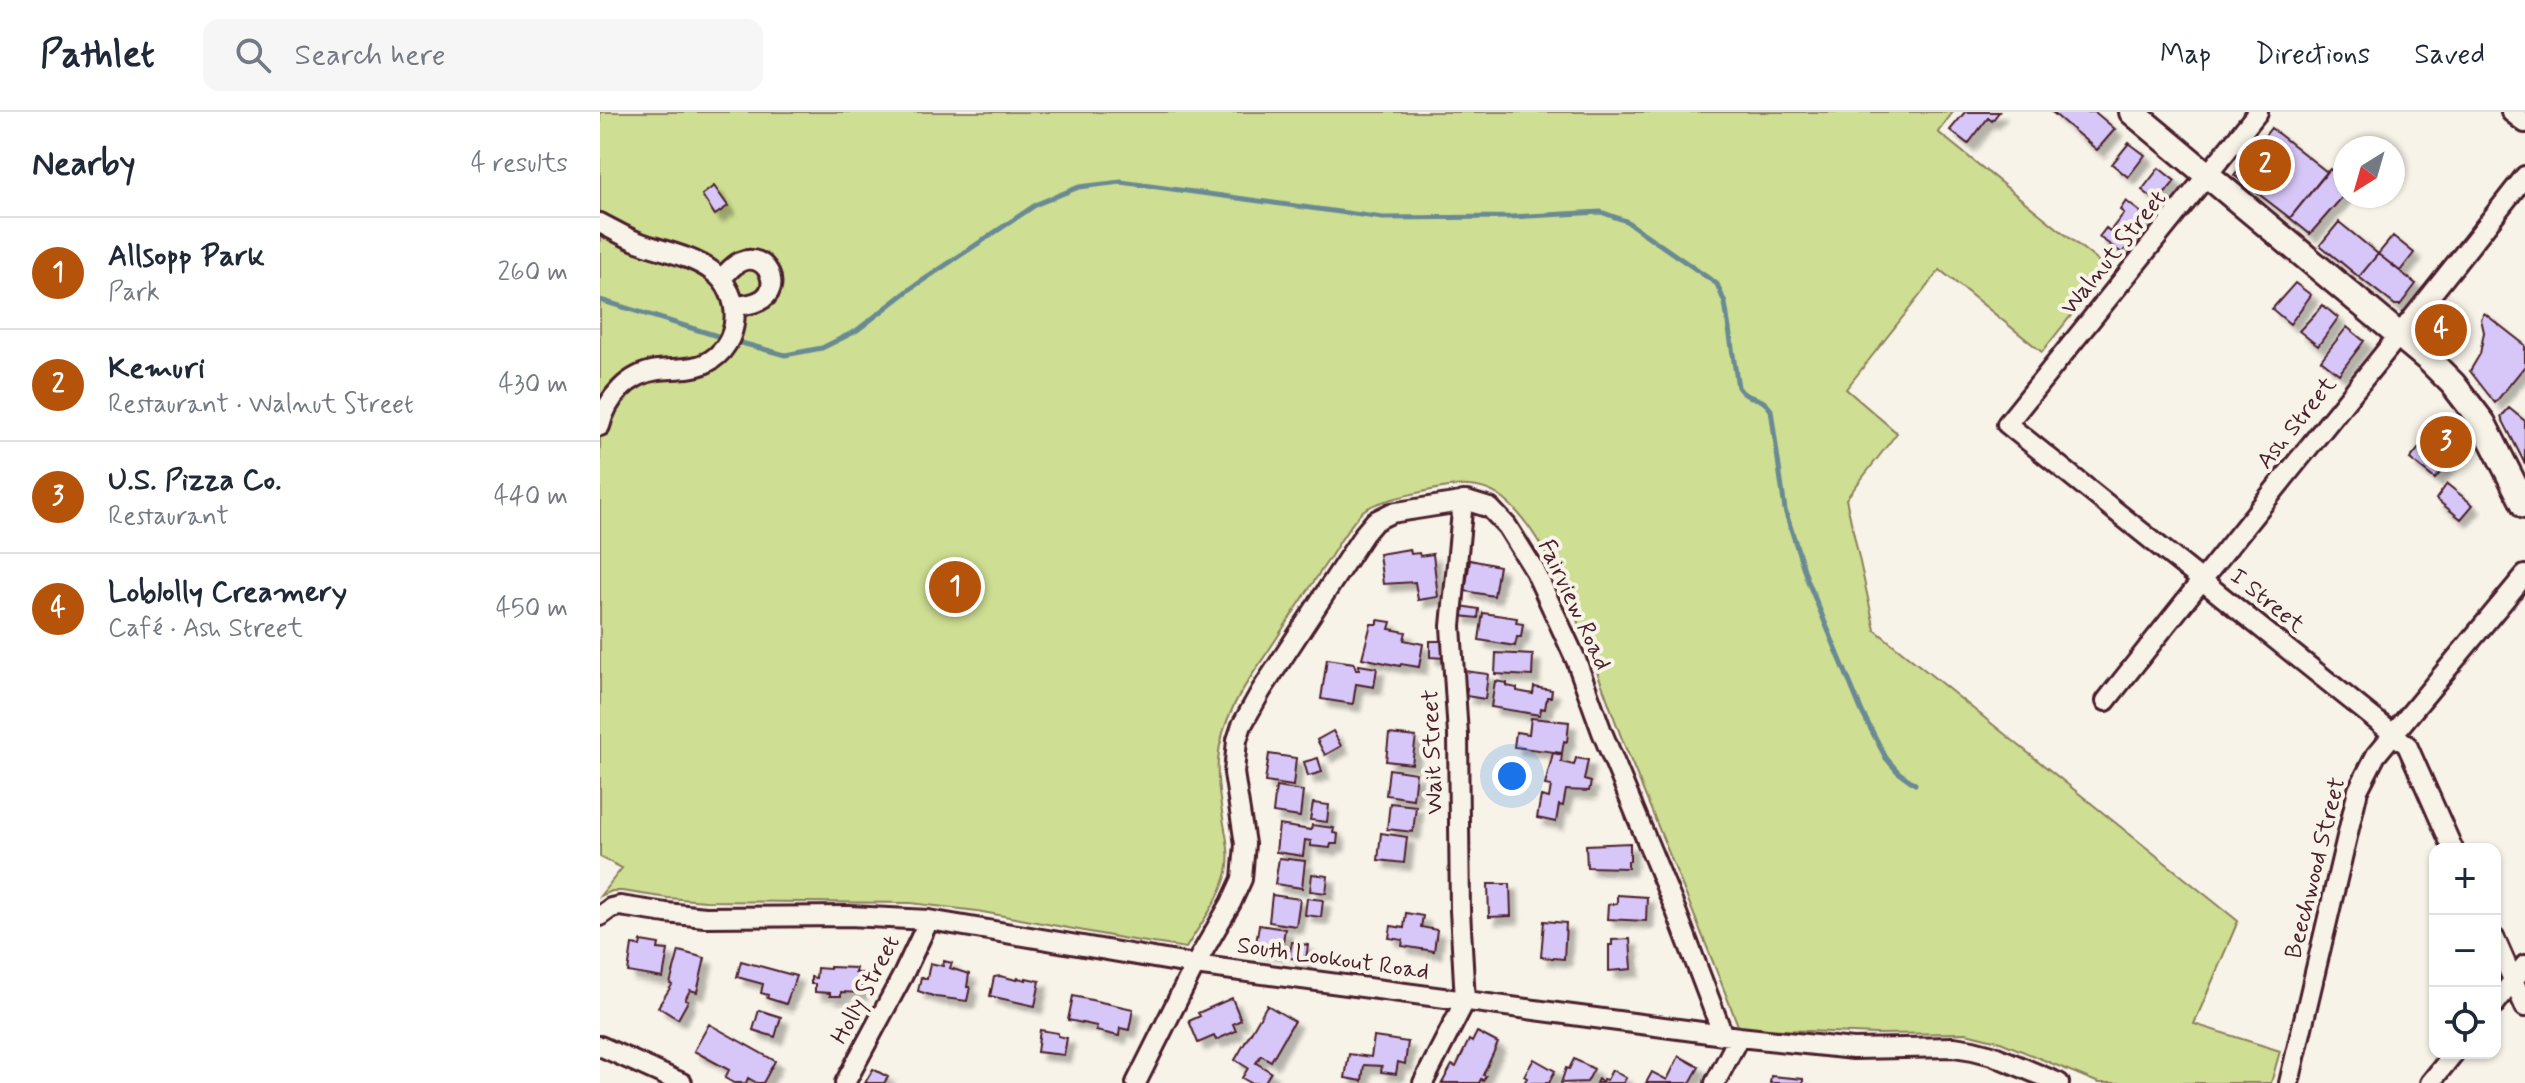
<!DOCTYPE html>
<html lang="en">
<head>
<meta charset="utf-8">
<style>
	body { margin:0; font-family:Mynerve,sans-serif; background:#f6f6f7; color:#1f2937 }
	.controls { position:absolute; right:24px; bottom:24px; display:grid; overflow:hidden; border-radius:16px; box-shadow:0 2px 6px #0004 }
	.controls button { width:72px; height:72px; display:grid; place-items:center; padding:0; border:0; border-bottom:2px solid #e0e1e3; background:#fff; color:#1f2937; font:40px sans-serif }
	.compass { position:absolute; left:1733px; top:24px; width:72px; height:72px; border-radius:50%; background:#fff; box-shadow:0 2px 6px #0004; rotate:217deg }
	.you { position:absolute; left:912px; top:664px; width:28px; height:28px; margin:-20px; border:6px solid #fff; border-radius:50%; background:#1a73e8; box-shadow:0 0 0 12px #1a73e833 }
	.badge { display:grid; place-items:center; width:52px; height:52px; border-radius:50%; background:#b45309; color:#fff; font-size:26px; font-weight:700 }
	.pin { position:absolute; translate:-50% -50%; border:4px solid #fff; box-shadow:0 2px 8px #0006 }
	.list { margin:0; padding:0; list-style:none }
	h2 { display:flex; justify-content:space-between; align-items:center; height:104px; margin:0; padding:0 32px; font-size:34px }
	h2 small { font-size:26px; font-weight:400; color:#747a83 }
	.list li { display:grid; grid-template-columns:52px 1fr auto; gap:24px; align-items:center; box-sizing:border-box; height:112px; padding:0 32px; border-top:2px solid #e0e1e3 }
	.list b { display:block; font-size:30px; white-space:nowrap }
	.list p { margin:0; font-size:26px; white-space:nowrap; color:#747a83 }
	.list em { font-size:26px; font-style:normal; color:#747a83 }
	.icon { flex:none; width:44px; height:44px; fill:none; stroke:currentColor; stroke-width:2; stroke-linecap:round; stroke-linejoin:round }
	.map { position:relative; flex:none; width:1925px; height:971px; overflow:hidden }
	header { display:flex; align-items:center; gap:48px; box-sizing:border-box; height:112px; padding:0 40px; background:#fff; border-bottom:2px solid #e0e1e3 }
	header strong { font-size:38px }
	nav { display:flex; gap:44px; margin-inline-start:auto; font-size:28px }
	.search { width:560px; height:72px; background:#f6f6f7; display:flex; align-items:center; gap:20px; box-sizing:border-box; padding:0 28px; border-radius:16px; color:#747a83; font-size:30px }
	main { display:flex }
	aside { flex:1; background:#fff }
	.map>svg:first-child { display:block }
	.green { fill:#cede92; stroke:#8c7e5e; stroke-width:2 }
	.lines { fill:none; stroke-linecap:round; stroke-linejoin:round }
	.stream { stroke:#6a8a93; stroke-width:5 }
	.building { fill:#d7c7f8; stroke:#4a1f2b; stroke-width:2; filter:url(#shadow) }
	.street-casing { stroke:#4a1f2b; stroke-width:24 }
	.secondary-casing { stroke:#4a1f2b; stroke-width:30 }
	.street { stroke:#f7f3e8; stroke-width:18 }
	.secondary { stroke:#f7f3e8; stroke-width:24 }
	.labels { text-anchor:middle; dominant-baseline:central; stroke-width:8; stroke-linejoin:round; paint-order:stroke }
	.street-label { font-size:24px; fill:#4a1f2b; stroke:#f7f3e8 }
</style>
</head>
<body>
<header>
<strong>Pathlet</strong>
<div class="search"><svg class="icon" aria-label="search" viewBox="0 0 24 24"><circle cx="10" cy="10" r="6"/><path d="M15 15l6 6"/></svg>Search here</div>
<nav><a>Map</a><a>Directions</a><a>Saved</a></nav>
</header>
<main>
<aside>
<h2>Nearby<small>4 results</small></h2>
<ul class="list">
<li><span class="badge">1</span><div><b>Allsopp Park</b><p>Park</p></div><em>260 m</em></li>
<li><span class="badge">2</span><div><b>Kemuri</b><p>Restaurant · Walnut Street</p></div><em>430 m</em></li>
<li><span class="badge">3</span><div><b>U.S. Pizza Co.</b><p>Restaurant</p></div><em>440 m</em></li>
<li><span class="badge">4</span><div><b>Loblolly Creamery</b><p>Café · Ash Street</p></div><em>450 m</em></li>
</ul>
</aside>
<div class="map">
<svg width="1925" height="971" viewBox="0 0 1925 971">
	<defs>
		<filter id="shadow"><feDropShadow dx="7" dy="7" stdDeviation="2" flood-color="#0004"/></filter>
	</defs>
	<rect width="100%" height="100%" fill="#f7f3e8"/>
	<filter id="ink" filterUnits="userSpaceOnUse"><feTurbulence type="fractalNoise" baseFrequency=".0125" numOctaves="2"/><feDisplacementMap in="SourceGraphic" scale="16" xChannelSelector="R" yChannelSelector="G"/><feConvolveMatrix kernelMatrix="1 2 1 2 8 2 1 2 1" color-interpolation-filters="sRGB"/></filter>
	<g filter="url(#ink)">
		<path class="green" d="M0,0H1353L1338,20L1508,157L1442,240L1340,158L1246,277L1297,321L1246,387L1275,518L1638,809L1594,912L1680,939L1671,971H1499L1398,929L1366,921L1275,922L1139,916C1102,821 1063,726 1024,632C999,569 954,419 898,383C890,378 878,374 869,374C852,372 775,388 763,399C750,412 740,429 731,444C714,469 697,495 680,521C665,545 647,568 634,593C614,633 615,663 623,706C626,724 631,742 627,760C621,787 600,812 586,836L527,827L377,799L311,791L106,789L68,786L22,779H12L0,784L22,756L0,745Z"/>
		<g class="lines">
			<path class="stream" d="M0,188L124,226
				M134,229L185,243L222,236L256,219L313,175L437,92L479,75L521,70L783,106L911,105L1001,100L1026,109L1117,172L1125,191L1138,275C1148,291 1159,280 1171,298L1185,398L1207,467L1262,600L1286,646L1298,660L1315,672"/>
		</g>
		<path class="building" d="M1365,0H1399L1392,9L1388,6L1368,32L1350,18Z
			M1452,0H1495L1515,17L1497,38Z
			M1671,16L1727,60L1690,106L1634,63Z
			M1529,31L1545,43L1528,65L1512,52Z
			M1559,56L1575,69L1558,90L1542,78Z
			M1730,57L1745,69V82L1710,122L1690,106Z
			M114,74L128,94L115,103L102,83Z
			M1526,89L1548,106L1522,141L1499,125L1506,116L1510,119L1524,101L1520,98Z
			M1739,110L1778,142L1759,165L1720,133Z
			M1793,124L1814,141L1800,159L1778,142Z
			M1778,142L1816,172L1800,193H1795L1759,165Z
			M1695,171L1711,183L1690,212L1672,197Z
			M1723,193L1738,206L1718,234L1699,219Z
			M1884,201L1925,233V254L1895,291L1870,259L1880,242L1884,220L1881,207Z
			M1842,206L1849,221L1845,234L1829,221Z
			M1747,215L1764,229L1739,262L1721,248Z
			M1909,296L1925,309V352L1901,305Z
			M1841,309L1866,329L1835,367L1810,347Z
			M1847,372L1873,393L1861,407L1836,387Z
			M810,437L811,442L819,441L820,444L833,442L838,485L818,488L815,470L783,472L779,442Z
			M870,448L899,454L894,484L865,479Z
			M861,494L879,497L878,506L860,504Z
			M883,501L917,506L916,511L923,512L921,525H917L915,534L879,528Z
			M778,508L791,510L789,517L806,520L804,528L823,532L819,555L801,552L800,554L762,546L771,512H778Z
			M830,529H845V546L830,545Z
			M896,541L933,543L932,564L895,562Z
			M727,547L754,551L756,558H759V553L777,556L774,575L756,572L753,592L721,587Z
			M864,559L888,562L885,587L866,584L867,576H863Z
			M895,569L907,571V574L917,576V579L933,582L934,575L952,578L951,585H947L945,597L941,596L940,603L891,595Z
			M931,606L969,610L967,630L964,629L962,641L914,635L916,620L929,622Z
			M733,619L741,634L725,643L717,628Z
			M789,622L816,625L812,652L786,649Z
			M953,641L962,643L961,650L974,653L976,646L988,648L984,668L991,670L989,679L966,678L963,694L959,693L956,710L937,706L941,684L949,686L951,674L945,673Z
			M669,642L696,646L693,674L665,670Z
			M718,646L722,660L708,664L704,650Z
			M789,657L816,661L813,687L786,683Z
			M676,675L703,679L700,705L673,701Z
			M713,691L729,693L727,710L710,708Z
			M790,691L816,694L813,720L787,717Z
			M679,713L711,718L712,713L734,716L733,721L738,722L737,732H731L730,736L711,734V729L705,728L703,744L676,740Z
			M781,721L807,725L804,751L778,748Z
			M1030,731V749H1028V756L987,755L986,733Z
			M679,746L705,749L702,776L675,772Z
			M712,762L728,764L726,781L710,779Z
			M888,772H910L911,804L889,805Z
			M672,783L700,787L696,814L669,810Z
			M1017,783L1047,785L1046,809L1007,807L1008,793L1017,791Z
			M707,786L723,788L721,805L705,803Z
			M806,801L823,804L821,815L837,818L834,839L802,834L803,828L789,826L791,814L804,816Z
			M944,809L966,811L964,847L941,845Z
			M659,813L685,817L681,841L655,838Z
			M1030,827L1032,857L1009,859V833H1012V828Z
			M41,829L59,832L58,837L68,838L63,866L28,860L32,833L40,834Z
			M692,830L708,833L706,848L689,846Z
			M79,839L105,846L97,880L90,878L85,888L88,889L78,907L58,895L72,873L70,872Z
			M141,849L196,864L186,892L167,886L168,883L161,881L163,872L137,865Z
			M344,849L352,851L350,856L369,862L367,875H370L367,889L336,885L318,879L321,865L327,867L330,851L343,854Z
			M230,855L256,856L255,861H262L261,881L241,880V884H230V881L215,880V872H211V865L216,866L217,856L230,857Z
			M400,864L417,868L418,866L426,868V866L440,869L435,894L390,884L394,865Z
			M473,884L533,897L529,918L520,916L519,924L496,919L497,914L468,908Z
			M632,886L641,908L633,912L636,919L616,928L614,924L598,931L589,909L600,904L598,901Z
			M667,893L694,909L671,949L661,943L656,951L671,960L664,971H651L642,966L648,956L635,948Z
			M159,898L181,905L175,925L153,918Z
			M109,912L175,949L163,971H157L148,966L146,971H134L125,966L129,958L94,939Z
			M440,918L458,921V924L467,926L464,943L437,940Z
			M877,920L898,931L883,963L886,964L883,969L881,967L879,971H842L852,953L856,955L869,928L872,930Z
			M774,925L808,930L805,952L798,950L796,962L781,960L782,954L764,953L762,969L745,966L749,942L771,945Z
			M1079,944L1099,955L1090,971H1046L1052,960L1067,968Z
			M934,947L955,959L949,971H924L927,966L924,964Z
			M974,947L994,957L987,970L961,971L966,956L969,957Z
			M273,957L288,965L284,971H265Z
			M1012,958L1026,966L1023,971H996L998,967L1002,970L1003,967L1007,968Z
			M1171,964L1203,967V971H1170Z"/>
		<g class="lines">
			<g class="street-casing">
				<path id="street" d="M1658,0L1407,312L1807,633L1853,737
					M1911,0L1925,11
					M0,111C12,117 25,125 38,130C62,139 92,144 112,159C144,182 142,233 106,251C92,258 73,256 58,258C28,262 7,286 0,314
					M121,167C127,161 133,153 140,150C166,138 185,177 159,189C151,193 142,193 134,194
					M1506,589C1644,413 1787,241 1925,64
					M0,804L11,796L20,794L66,801L105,805L249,804L329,808L595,853L1139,925L1253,937L1354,935L1373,938L1392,943L1459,971
					M1895,827L1925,895
					M1895,892L1925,853
					M0,934L82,971
					M245,971L303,863L329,808
					M536,971L595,853L631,791L642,767L645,732L634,661L637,628L642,613L661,579L764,422L775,409L791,401L867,389L890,396L907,414L935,459L976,548L1002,620L1076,799L1123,923
					M823,971L865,889L860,798L858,623L851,514L863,389
					M1115,971L1139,925
					M1689,971L1758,678L1776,643L1925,463
					M1830,971L1854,941"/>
			</g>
			<g class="secondary-casing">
				<path id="secondary" d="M1532,0L1829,248L1853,272L1883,311L1925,394"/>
			</g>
			<use href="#street" class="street"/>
			<use href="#secondary" class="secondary"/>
		</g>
	</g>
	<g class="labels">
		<g class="street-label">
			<text transform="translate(1514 141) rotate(-51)">Walnut Street</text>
			<text transform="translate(1697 311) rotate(-51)">Ash Street</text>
			<text transform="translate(1667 489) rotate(39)">I Street</text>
			<text transform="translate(974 493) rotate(65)">Fairview Road</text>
			<text transform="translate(833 640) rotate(-92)">Wait Street</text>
			<text transform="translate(1716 756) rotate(-76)">Beechwood Street</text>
			<text transform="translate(733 847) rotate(8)">South Lookout Road</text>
			<text transform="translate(266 878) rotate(-62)">Holly Street</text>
		</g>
	</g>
</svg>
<div class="controls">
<button>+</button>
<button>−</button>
<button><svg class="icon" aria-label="locate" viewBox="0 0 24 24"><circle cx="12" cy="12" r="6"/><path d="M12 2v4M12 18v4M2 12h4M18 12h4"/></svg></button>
</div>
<svg class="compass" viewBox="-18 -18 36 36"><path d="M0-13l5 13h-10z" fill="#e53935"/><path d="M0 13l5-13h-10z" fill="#747a83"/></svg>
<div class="you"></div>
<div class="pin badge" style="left:355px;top:475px">1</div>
<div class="pin badge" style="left:1665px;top:53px">2</div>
<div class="pin badge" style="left:1846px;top:330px">3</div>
<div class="pin badge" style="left:1841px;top:218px">4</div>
</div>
</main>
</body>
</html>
